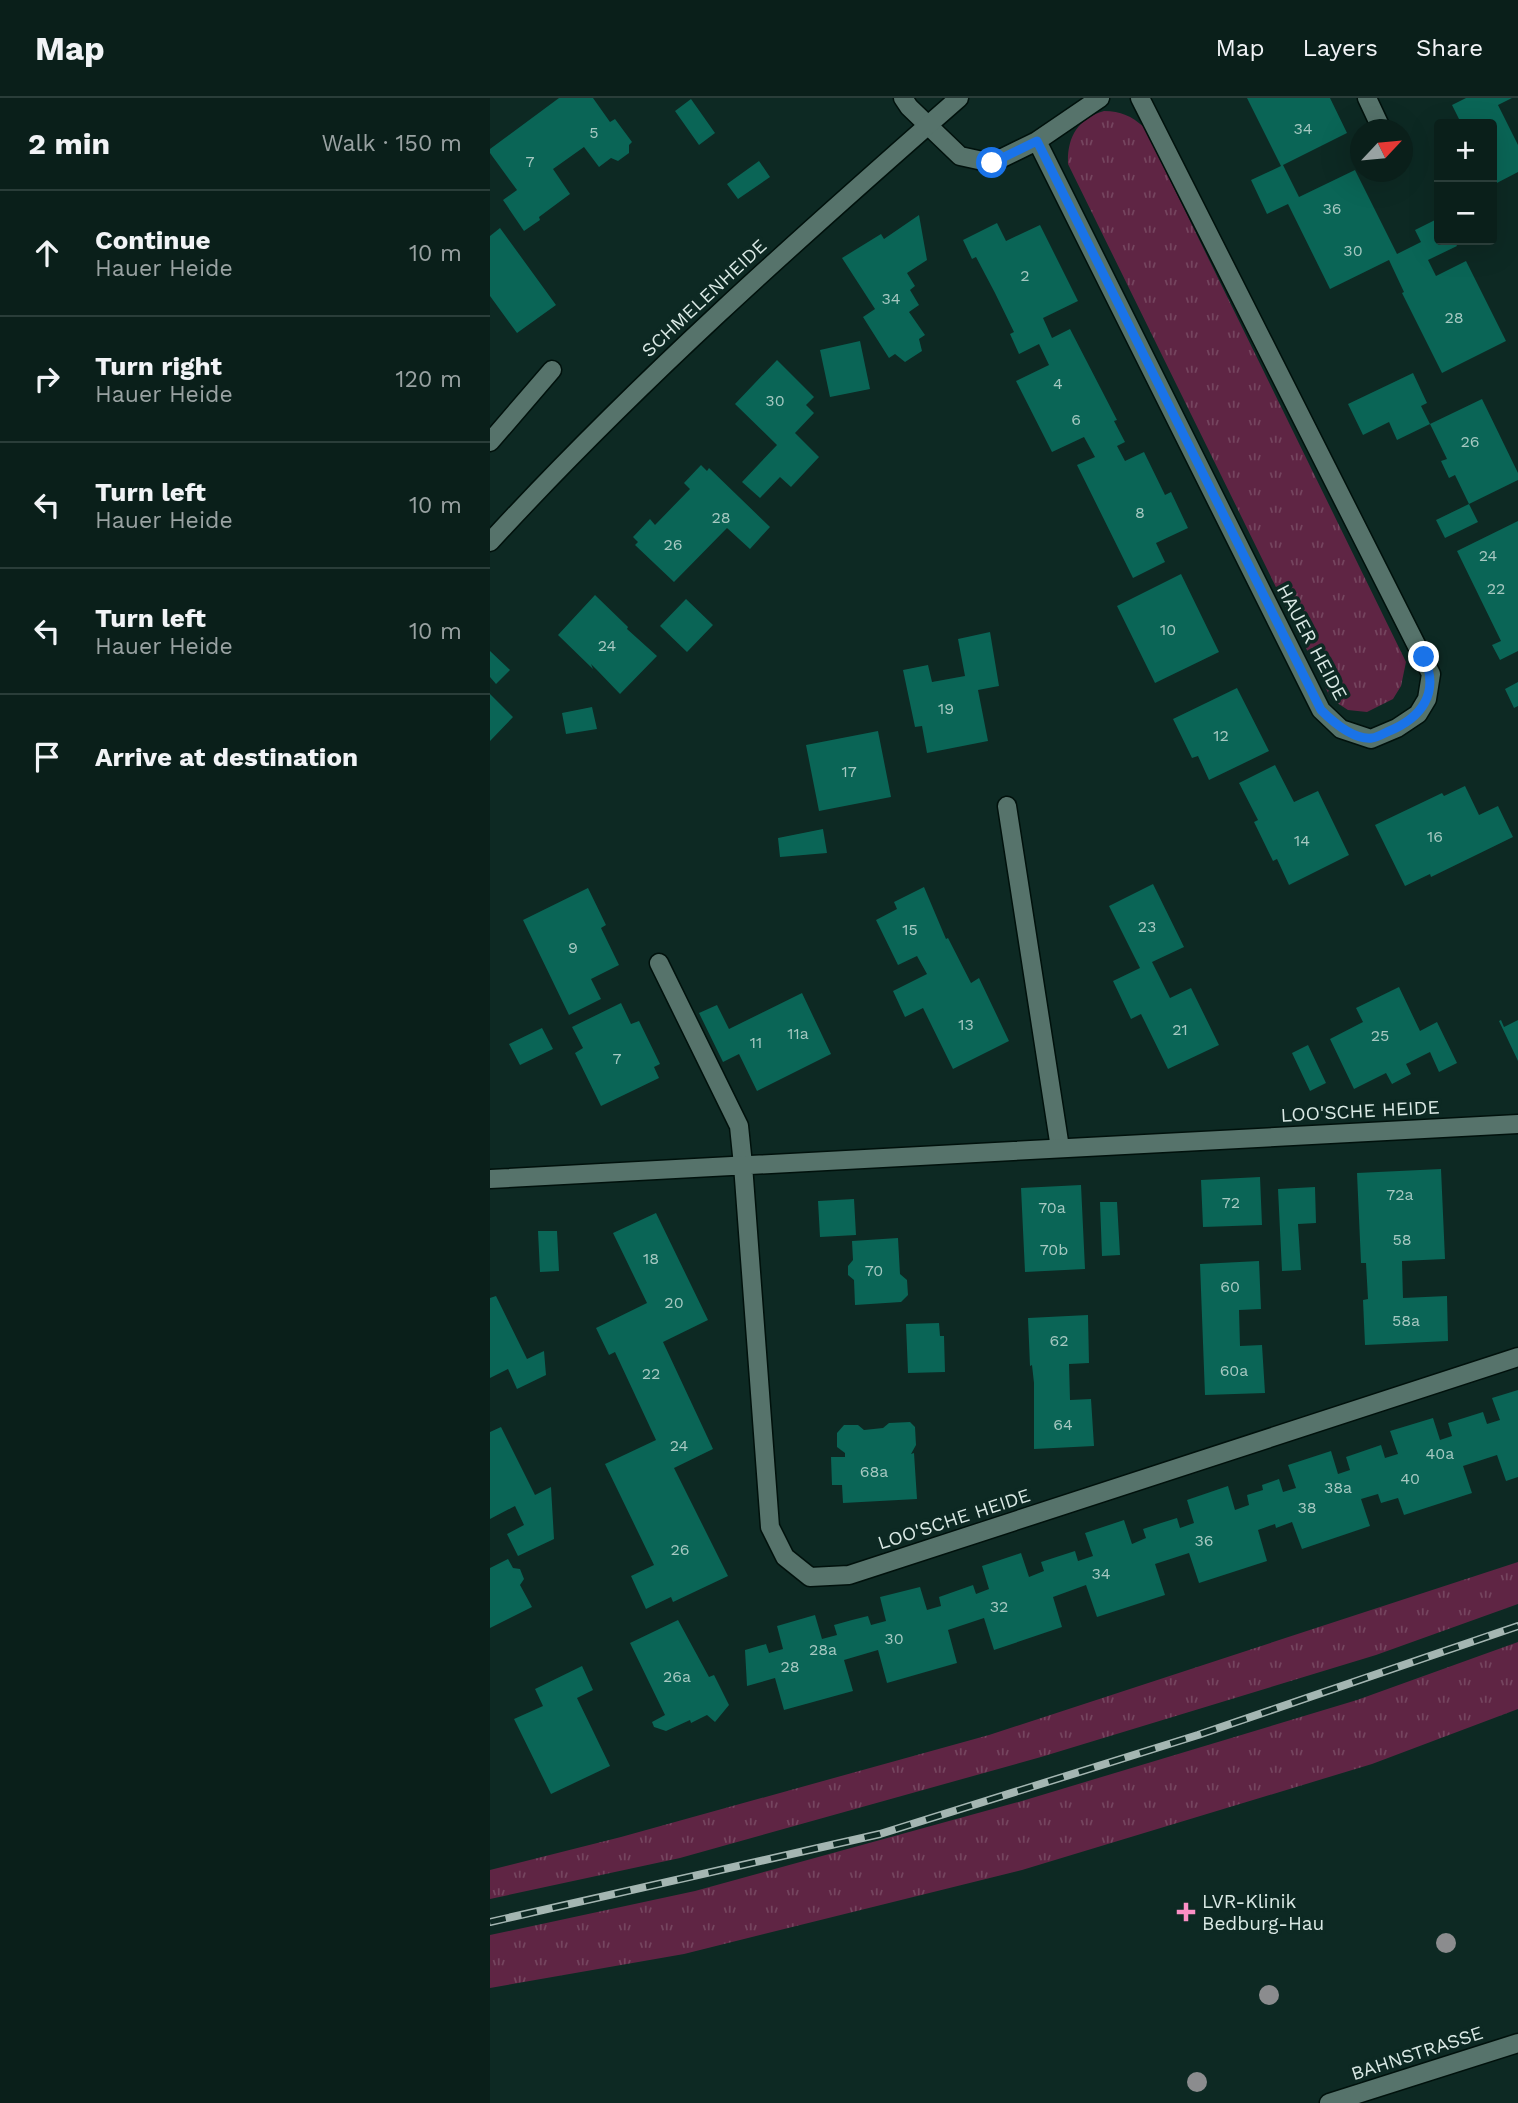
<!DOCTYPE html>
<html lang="en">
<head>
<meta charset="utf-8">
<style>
	body { margin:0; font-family:"Work Sans",sans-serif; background:#182c27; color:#f1f3f6 }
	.controls { position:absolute; right:21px; top:21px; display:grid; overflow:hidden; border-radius:7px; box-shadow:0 7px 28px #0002 }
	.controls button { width:63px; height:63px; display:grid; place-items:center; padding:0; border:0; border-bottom:2px solid #2a3d39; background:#0a1f1a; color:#f1f3f6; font:35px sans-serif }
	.compass { position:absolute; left:860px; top:21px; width:63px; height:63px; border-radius:50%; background:#0a1f1a; box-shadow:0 7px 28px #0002; rotate:64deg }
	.stop { position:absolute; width:21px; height:21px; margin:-16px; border:5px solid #1a73e8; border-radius:50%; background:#fff }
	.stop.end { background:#1a73e8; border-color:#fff; box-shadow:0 2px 7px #0008 }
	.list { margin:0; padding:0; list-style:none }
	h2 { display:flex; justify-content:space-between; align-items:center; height:91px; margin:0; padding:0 28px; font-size:30px }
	h2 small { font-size:23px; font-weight:400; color:#99a2a2 }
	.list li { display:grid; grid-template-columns:46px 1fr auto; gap:21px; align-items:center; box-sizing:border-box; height:126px; padding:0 28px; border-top:2px solid #2a3d39 }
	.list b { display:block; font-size:26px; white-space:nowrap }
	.list p { margin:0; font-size:23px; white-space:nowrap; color:#99a2a2 }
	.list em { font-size:23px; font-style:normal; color:#99a2a2 }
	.icon { flex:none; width:38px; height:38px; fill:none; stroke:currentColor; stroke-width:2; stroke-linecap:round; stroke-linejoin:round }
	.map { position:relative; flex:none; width:1028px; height:2005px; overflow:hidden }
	header { display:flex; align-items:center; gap:42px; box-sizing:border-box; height:98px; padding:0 35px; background:#0a1f1a; border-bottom:2px solid #2a3d39 }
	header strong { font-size:33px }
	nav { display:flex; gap:38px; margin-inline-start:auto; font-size:24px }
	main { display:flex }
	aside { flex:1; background:#0a1f1a }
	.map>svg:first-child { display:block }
	.grass { fill:url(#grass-tufts) }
	.building { fill:#0a6556 }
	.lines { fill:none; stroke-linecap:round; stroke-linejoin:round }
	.lane-casing { stroke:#00110c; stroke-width:21 }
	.street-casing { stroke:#00110c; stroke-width:21 }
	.secondary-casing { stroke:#00110c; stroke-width:21 }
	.lane { stroke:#56736b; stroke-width:18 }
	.street { stroke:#56736b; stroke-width:18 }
	.secondary { stroke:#56736b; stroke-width:18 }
	.rail-casing { stroke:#a4b6b2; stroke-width:8 }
	.rail { stroke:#0d2923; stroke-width:5; stroke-dasharray:16; stroke-linecap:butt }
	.tree { fill:#8b8c8e }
	.route { stroke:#1a73e8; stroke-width:9 }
	.poi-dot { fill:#fb8fc5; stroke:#0d2923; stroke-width:2.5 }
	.labels { text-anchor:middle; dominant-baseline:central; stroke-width:7; stroke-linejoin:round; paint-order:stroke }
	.number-label { font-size:16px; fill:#a6c8c1 }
	.street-label { font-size:19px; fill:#dae9e5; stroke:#0d2923 }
	.poi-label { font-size:19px; fill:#dae9e5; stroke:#0d2923; text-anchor:start }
</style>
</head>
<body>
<header>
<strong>Map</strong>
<nav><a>Map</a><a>Layers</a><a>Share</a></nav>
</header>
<main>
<aside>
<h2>2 min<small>Walk · 150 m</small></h2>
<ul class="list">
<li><svg class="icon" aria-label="ahead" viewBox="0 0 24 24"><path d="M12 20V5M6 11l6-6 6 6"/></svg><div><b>Continue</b><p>Hauer Heide</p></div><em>10 m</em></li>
<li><svg class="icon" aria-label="right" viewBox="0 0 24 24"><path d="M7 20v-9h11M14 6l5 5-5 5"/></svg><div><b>Turn right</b><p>Hauer Heide</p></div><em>120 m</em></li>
<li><svg class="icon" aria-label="left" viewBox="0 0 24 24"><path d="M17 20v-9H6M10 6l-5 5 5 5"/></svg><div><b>Turn left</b><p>Hauer Heide</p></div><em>10 m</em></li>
<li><svg class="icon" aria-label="left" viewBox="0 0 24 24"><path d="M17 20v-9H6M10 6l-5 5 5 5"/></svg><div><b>Turn left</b><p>Hauer Heide</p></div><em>10 m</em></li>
<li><svg class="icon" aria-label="arrive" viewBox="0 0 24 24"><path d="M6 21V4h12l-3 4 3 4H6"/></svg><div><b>Arrive at destination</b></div></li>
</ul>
</aside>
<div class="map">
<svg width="1028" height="2005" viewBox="0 0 1028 2005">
	<defs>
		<pattern id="grass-tufts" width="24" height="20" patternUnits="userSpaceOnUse" patternTransform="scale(1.75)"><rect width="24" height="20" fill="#5f2544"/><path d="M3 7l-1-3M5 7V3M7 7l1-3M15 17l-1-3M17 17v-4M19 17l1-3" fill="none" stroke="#75455f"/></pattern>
	</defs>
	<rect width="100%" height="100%" fill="#0d2923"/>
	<path class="grass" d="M614,13C631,13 641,18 654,29L916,564L911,588L903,601L877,614L858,612L841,601L578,66C577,40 587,21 614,13Z
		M1028,1464V1506L886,1557L551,1659L190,1760L0,1801V1772L131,1739L499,1637Z
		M1028,1544V1611L882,1666L532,1772L194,1856L0,1890V1837L205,1793L532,1703L867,1602Z"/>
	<path class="building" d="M69,0H103L120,24L125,21L142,44L139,47V55L128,63L121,60L109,69L94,49L63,71L80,96L49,119L50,122L34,133L13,102L27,92L0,55V51Z
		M757,0H840L857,35L793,67L809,99L865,72L907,156L931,144L925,132L949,120V142H964L967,148L938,162L946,178L976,163L1016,243L952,275L912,195L914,194L899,162L840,191L798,106L777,116L761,82L791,68Z
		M976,0H1022L1008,7L1028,47V74L1003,87L1005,92L1002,94V26H964L970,23L962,7Z
		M201,1L225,35L209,47L185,13Z
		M269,63L280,79L248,101L237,86Z
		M429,117L437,162L417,175L425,188L420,192L429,207L419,214L435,237L429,241L432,253L415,264L405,256L399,260L373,219L385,211L352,160L391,136L394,141Z
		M507,125L516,143L550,127L588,203L553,220L562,240L580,231L627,322L624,323L635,344L627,348L635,363L654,354L675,397L681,394L698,430L666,445L675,464L643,480L587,367L605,359L594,339L562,354L526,283L559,267L549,246L529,256L520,236L524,234L505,195L486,159L482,161L473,142Z
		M10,130L66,207L27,235L0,198V138Z
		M370,243L380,291L340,299L330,252Z
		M287,262L324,299L316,307L324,315L305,335L329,359L301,389L290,379L270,400L252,384L287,347L245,306Z
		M923,275L937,305L931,308L940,326L907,342L899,324L873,337L858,306Z
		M992,301L1028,375V382L979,406L965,377L959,380L951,363L957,361L940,326Z
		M211,367L217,373L219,370L280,429L260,451L237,430L184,484L145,447L148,444L143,439L160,421L165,427L200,391L194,385Z
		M979,406L988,424L955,440L946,422Z
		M1028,423V553L1010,562L1002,547L1011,543L967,453Z
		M691,476L729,554L665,585L627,508Z
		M105,497L138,529L137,531L167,558L130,596L106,571L101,566L103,571L68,537Z
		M196,501L223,527L197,554L170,528Z
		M500,534L509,588L488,592L498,643L437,655L432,628L425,629L413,572L438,567L442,584L475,578L468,541Z
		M0,553L20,572L6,586L0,579Z
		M1028,584V608L1024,610L1015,591Z
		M747,590L779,653L719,682L708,658L702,660L683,621Z
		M0,596L23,619L0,643Z
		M102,609L107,631L76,636L72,615Z
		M388,633L401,699L329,713L316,647Z
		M785,667L804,704L828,693L859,757L799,787L787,761L783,763L764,724L768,722L749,685Z
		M975,688L989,717L1008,708L1023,739L941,779L940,776L915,788L885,727L952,695L954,698Z
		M333,731L337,755L290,759L288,740Z
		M663,786L694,849L662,864L680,900L701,890L729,947L678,971L651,916L641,921L623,883L650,870L619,808Z
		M434,789L456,841L458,840L481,885L489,880L519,943L463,971L433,910L415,919L403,893L437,876L427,858L408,867L386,822L407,811L404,804Z
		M98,790L116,827L111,830L129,867L101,881L111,901L79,917L33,822Z
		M909,889L930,933L947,924L967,965L949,974L940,954L916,966L921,976L902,986L896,975L864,991L840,941L873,924L866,910Z
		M312,895L341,956L267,993L249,956L233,964L209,915L227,907L239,931Z
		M131,905L141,926L149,923L170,966L164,969L169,980L111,1008L85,955L93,950L82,929Z
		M1011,922L1014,929L1028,922V963L1009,923Z
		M52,930L63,951L30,967L19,946Z
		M818,947L836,985L820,993L802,955Z
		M951,1071L955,1161L912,1163L913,1200L957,1198L958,1243L875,1247L873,1202L878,1201L876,1165H871L867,1075Z
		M770,1079L772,1127L713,1129L711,1082Z
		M591,1087L595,1171L535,1174L531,1090Z
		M825,1089L826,1125L808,1126L811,1172L792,1173L788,1091Z
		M364,1101L366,1137L330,1139L328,1103Z
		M610,1104H627L630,1157L612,1158Z
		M166,1115L218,1222L173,1244L223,1351L184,1370L238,1478L183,1504L181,1499L156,1511L141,1478L164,1467L115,1366L166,1342L125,1254L119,1257L106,1230L157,1205L123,1135Z
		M48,1133H67L69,1173L50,1174Z
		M408,1140L410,1176L417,1182L418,1197L411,1204L365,1207L364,1182L358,1177V1168L363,1162L362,1143Z
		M769,1163L771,1211L749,1212L750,1248L772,1247L775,1295L715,1297L710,1166Z
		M6,1198L37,1261L54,1253L56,1277L27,1291L18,1271L0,1280V1200Z
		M598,1217L599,1265L579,1266L580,1302L601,1301L604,1348L544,1351V1285L542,1267L540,1268L538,1220Z
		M449,1225L450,1238H454L455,1274L418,1275L416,1226Z
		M1028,1292V1379L1016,1383L1007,1357L973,1368L982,1395L914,1417L908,1400L891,1405L888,1396L871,1401L880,1428L812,1451L802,1424L786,1430L785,1426L768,1432L777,1463L709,1485L699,1455L665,1466L675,1497L607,1519L596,1487L563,1499L572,1529L504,1552L494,1520L458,1532L467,1565L397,1585L388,1552L354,1562L363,1593L294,1612L285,1580L257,1588L255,1552L276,1546L279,1555L293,1551L287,1528L325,1517L332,1541L347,1537L344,1527L362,1522L378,1518L381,1527L396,1523L390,1499L430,1489L437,1512L451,1508L449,1499L483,1487L486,1496L499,1491L492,1468L531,1455L539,1479L554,1473L551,1464L585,1453L588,1463L603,1458L595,1435L634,1422L642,1446L656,1440L653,1431L671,1425L687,1420L690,1430L704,1425L697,1402L738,1388L745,1412L759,1407L757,1397L773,1392L772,1387L789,1381L793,1394L806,1390L798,1367L841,1353L848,1376L860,1372L856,1359L891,1347L895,1360L908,1356L900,1333L943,1320L950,1342L962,1338L958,1325L993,1314L997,1326L1010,1322L1002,1300Z
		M420,1324L425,1329L426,1347L421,1356L424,1355L427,1401L353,1405L352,1387H342L341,1359H355V1355L347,1349V1335L354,1327H368L374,1332L393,1330L399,1325Z
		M11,1329L45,1397L61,1389L64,1441L28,1458L17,1436L34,1427L25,1408L0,1421V1334Z
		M18,1461L23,1470L30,1471L34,1481L30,1487L42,1509L0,1530V1470Z
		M188,1522L219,1579L224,1577L239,1607L225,1624L217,1617L201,1625L200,1622L176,1633L164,1629L162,1624L175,1617L140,1545Z
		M92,1568L103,1592L87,1600L120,1668L61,1696L24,1621L53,1608L45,1591Z"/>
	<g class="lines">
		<g class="lane-casing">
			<path id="lane" d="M877,0L892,32
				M0,344L62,272
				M517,708L570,1050
				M169,865L249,1028L253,1067"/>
		</g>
		<g class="street-casing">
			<path id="street" d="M413,0L419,9L470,58L502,65L547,43L831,612L851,631L881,641L907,630L928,616L937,601L941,576L650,0
				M547,43L610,0
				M253,1067L280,1429L295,1459L320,1479L359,1477L1028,1259
				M0,1081L1028,1026
				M839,2005L1028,1945"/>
		</g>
		<g class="secondary-casing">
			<path id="secondary" d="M0,444C146,285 306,143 469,0"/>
		</g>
		<use href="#lane" class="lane"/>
		<use href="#street" class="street"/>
		<use href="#secondary" class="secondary"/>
		<g class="rail-casing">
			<path id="rail" d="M0,1824L390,1736L708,1637L1028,1528"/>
		</g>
		<use href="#rail" class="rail"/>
	</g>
	<g class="tree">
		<circle cx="956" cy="1845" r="10"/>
		<circle cx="779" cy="1897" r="10"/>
		<circle cx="707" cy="1984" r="10"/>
	</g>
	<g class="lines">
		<path class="route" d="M502,65L547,43L831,612C843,624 864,642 882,640C886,640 893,636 897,634C932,620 950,595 934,559"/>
	</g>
	<path class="poi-dot" d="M692.5 1803.5h7v7h7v7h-7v7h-7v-7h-7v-7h7z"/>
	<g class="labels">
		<g class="number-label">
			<text x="813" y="30">34</text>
			<text x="104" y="34">5</text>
			<text x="40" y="63">7</text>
			<text x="842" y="110">36</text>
			<text x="863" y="152">30</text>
			<text x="535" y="177">2</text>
			<text x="401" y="200">34</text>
			<text x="964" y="219">28</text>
			<text x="568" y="285">4</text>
			<text x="285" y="302">30</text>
			<text x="586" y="321">6</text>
			<text x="980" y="343">26</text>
			<text x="650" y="414">8</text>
			<text x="231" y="419">28</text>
			<text x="183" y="446">26</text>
			<text x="998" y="457">24</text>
			<text x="1006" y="490">22</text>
			<text x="678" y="531">10</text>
			<text x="117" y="547">24</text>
			<text x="456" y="610">19</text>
			<text x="731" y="637">12</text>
			<text x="359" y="673">17</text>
			<text x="945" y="738">16</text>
			<text x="812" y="742">14</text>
			<text x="657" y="828">23</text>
			<text x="420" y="831">15</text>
			<text x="83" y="849">9</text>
			<text x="476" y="926">13</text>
			<text x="690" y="931">21</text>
			<text x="308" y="935">11a</text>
			<text x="890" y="937">25</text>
			<text x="266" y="944">11</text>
			<text x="127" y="960">7</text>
			<text x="910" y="1096">72a</text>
			<text x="741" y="1104">72</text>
			<text x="562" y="1109">70a</text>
			<text x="912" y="1141">58</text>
			<text x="564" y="1151">70b</text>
			<text x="161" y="1160">18</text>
			<text x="384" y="1172">70</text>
			<text x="740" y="1188">60</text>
			<text x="184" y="1204">20</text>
			<text x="916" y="1222">58a</text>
			<text x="569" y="1242">62</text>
			<text x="744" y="1272">60a</text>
			<text x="161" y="1275">22</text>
			<text x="573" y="1326">64</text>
			<text x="189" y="1347">24</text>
			<text x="950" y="1355">40a</text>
			<text x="384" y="1373">68a</text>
			<text x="920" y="1380">40</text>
			<text x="848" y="1389">38a</text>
			<text x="817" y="1409">38</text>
			<text x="714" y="1442">36</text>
			<text x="190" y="1451">26</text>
			<text x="611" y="1475">34</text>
			<text x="509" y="1508">32</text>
			<text x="404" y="1540">30</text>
			<text x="333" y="1551">28a</text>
			<text x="300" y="1568">28</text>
			<text x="187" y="1578">26a</text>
		</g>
		<g class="street-label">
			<text transform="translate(214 200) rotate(-43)">SCHMELENHEIDE</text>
			<text transform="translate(822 544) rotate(62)">HAUER HEIDE</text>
			<text transform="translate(870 1013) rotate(-3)">LOO'SCHE HEIDE</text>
			<text transform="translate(464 1421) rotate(-18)">LOO'SCHE HEIDE</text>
			<text transform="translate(927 1955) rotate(-18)">BAHNSTRASSE</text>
		</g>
		<g class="poi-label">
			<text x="712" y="1803">LVR-Klinik<tspan x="712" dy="22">Bedburg-Hau</tspan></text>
		</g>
	</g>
</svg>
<div class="controls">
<button>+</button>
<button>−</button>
</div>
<svg class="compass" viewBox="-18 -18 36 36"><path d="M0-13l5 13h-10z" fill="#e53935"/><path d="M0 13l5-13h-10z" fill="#99a2a2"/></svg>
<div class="stop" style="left:502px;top:65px"></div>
<div class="stop end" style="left:934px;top:559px"></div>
</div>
</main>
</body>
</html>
